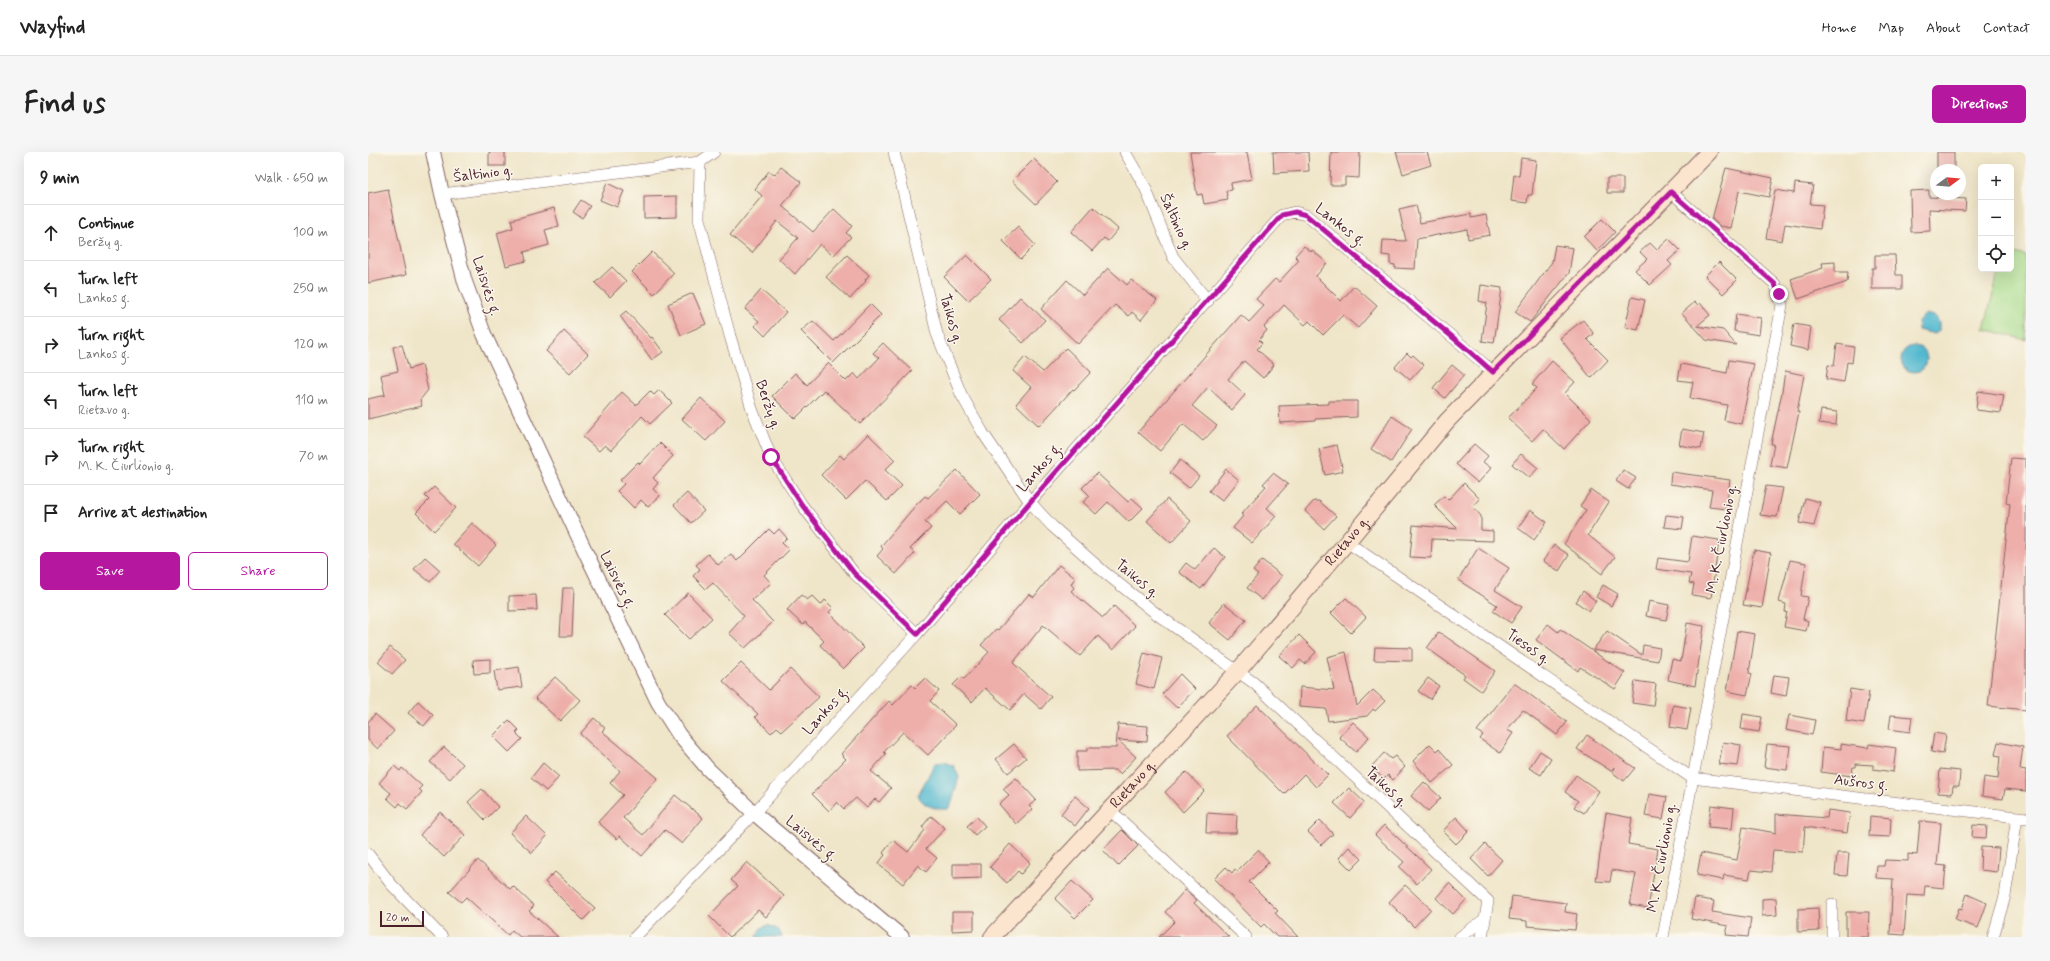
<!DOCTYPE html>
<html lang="en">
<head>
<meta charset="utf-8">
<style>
	body { margin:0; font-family:Mynerve,sans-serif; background:#f6f6f6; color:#222 }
	.controls { position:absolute; right:12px; top:12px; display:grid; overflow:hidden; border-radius:6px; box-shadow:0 4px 16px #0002 }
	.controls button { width:36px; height:36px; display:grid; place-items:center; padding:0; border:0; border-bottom:1px solid #e0e0e0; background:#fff; color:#222; font:20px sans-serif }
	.compass { position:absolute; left:1562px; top:12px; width:36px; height:36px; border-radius:50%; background:#fff; box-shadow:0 4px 16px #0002; rotate:74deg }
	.scale { position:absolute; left:12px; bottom:10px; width:44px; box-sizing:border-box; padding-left:4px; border:2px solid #4a1f2b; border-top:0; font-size:11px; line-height:14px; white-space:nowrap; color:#4a1f2b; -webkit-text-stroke:3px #fbf7ec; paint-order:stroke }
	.stop { position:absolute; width:12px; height:12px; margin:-9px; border:3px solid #b5179e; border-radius:50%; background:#fff }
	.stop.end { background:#b5179e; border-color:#fff; box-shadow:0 1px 4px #0008 }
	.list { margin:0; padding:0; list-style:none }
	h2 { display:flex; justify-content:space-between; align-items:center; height:52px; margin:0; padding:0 16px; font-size:17px }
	h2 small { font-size:13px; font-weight:400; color:#767676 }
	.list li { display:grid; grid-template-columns:26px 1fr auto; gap:12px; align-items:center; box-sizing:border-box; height:56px; padding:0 16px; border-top:1px solid #e0e0e0 }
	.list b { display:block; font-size:15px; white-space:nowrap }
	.list p { margin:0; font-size:13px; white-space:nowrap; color:#767676 }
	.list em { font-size:13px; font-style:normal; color:#767676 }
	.actions { display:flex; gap:8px; padding:12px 16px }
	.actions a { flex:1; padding:9px 0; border:1px solid #b5179e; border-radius:6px; text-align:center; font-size:14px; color:#b5179e }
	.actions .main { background:#b5179e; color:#fff }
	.icon { flex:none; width:22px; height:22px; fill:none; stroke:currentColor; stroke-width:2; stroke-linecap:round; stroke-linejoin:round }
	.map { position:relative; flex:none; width:1658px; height:785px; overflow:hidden; border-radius:6px }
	header { display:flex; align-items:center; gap:24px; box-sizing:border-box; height:56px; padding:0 20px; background:#fff; border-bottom:1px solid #e0e0e0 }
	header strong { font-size:19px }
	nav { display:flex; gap:22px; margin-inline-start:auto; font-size:14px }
	.intro { display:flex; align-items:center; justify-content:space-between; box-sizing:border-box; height:96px; padding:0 24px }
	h1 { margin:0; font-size:28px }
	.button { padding:10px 18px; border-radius:6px; background:#b5179e; color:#fff; font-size:14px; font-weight:700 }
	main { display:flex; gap:24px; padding:0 24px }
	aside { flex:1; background:#fff; border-radius:6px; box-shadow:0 4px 16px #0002 }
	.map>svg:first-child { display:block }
	.green { fill:#a7db8b; stroke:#787d5b }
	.water { fill:#51b8cf; stroke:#4e6c7d }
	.building { fill:#eeafaa }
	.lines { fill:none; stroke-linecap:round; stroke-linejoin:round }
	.minor-casing { stroke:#846462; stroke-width:12 }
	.tertiary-casing { stroke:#846462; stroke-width:16 }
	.secondary-casing { stroke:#846462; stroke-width:18 }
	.minor { stroke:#fff; stroke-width:11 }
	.tertiary { stroke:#fff; stroke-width:14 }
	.secondary { stroke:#fce5cf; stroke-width:16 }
	.route { stroke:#b5179e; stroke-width:5 }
	.labels { text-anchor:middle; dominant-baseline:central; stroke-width:3; stroke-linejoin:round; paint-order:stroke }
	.street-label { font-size:15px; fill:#4a1f2b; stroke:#fbf7ec }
</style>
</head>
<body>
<header>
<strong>Wayfind</strong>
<nav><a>Home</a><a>Map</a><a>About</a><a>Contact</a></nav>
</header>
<div class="intro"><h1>Find us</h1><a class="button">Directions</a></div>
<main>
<aside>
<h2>9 min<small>Walk · 650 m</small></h2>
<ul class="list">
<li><svg class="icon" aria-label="ahead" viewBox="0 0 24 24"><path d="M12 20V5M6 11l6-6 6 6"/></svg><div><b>Continue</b><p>Beržų g.</p></div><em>100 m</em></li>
<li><svg class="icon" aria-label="left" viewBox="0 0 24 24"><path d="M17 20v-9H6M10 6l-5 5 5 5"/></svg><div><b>Turn left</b><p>Lankos g.</p></div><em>250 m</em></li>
<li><svg class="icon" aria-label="right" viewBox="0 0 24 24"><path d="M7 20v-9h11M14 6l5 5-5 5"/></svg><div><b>Turn right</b><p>Lankos g.</p></div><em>120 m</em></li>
<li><svg class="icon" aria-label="left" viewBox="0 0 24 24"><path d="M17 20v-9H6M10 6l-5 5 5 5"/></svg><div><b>Turn left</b><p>Rietavo g.</p></div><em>110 m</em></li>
<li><svg class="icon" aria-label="right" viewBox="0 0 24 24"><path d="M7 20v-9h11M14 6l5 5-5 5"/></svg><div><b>Turn right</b><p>M. K. Čiurlionio g.</p></div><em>70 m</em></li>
<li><svg class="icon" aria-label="arrive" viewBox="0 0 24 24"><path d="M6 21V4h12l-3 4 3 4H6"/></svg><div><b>Arrive at destination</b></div></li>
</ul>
<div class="actions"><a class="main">Save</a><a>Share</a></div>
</aside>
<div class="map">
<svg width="1658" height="785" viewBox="0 0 1658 785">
	<rect width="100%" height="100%" fill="#fbf7ec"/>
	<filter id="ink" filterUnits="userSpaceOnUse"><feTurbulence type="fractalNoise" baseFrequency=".025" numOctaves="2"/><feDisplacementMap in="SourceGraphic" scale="8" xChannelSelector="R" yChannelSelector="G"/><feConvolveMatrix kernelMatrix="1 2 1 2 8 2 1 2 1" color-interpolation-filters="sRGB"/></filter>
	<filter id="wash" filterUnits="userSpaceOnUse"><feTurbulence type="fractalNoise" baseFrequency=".012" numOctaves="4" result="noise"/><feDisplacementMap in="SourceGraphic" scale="16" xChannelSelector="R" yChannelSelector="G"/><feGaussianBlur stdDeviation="0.9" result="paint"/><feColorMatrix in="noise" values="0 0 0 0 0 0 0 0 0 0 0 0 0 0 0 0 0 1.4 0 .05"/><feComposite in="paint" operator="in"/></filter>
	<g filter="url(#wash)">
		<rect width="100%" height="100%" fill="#efe5c8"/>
		<path class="green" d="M1643,100L1658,104V188L1616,177L1631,117H1643Z"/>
		<path class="water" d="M1558,162L1568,165L1571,171V179L1567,182L1550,178V169Z
			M1533 207a13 13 0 1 1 26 0a13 13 0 1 1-26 0Z
			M576,610L586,614L591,625L583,653L580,657C569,658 554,654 550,643L567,611Z
			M400,773L411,778L414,785H388L393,776Z"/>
		<g id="blocks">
			<path class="building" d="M121,0H137V14H121Z
				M822,0H879L884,27L863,31L864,38L858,39L860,48L836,52L834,42L829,43Z
				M905,0H940L941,19L906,21Z
				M963,0H992L991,26L977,25V33H962Z
				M1028,0H1059L1063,13L1035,22Z
				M1569,0H1586V18H1569Z
				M1153,6L1168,8L1164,43H1160L1159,51L1143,49L1146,23L1151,24Z
				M666,7L689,30L668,52L644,29Z
				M413,15L433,30L414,54L445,80L466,57L484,74L478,81L483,85L465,104L452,92L427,122L411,107L430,86L409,69L384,101L362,83L394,44L387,37L401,19L406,23Z
				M1358,16L1405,26L1401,45L1371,39L1363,76L1352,74L1344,67Z
				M1239,26H1255V41H1239Z
				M239,31L256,39L249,55L232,48Z
				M1427,31L1445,33L1442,52L1455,53L1452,77L1417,72L1414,89L1398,86L1407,38L1426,41Z
				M20,37L38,123L0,131V41Z
				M1561,38V45L1598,47L1597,59L1561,57L1562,79L1543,80L1542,39Z
				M309,44V65L276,66V45Z
				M213,48L222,54L214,66L205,60Z
				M1048,53L1052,71L1103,62V66L1118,63L1122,83L1100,87L1099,77L1049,87L1047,117L1027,116V113L1022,112V104L1014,103L1015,88L1038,89L1031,57Z
				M725,55L750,77L740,89L736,86L724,99L703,80Z
				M186,56L191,74L177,78L181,93L156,100L158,109L138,114L129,81L145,76L143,68Z
				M1234,67L1247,80L1229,99L1216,85Z
				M650,75L667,93L653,107L635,89Z
				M1301,87L1312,98L1300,109L1304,113L1282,133L1267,118L1279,107L1272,100L1282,91L1289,98Z
				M1187,93L1205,96L1201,121L1162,170L1147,160L1184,110Z
				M936,94L943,100L944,98L959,111L948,124L973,149L986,134L1009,154L990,176L975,163L955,183L941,169L937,173L916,153L896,175L899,178L891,188L894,191L889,197L906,213L895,226L876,209L860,227L877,243L864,258L840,235L824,254L849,274L835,289L815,272L792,299L770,280L873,163L881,170L896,154L888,147L907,127L911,130L931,108L927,104Z
				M284,100L306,121L286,142L264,120Z
				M479,103L501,123L497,128L498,129L482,147L458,125Z
				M599,103L623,127L600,149L576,125Z
				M1507,103H1527L1528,123H1534V137H1504V116H1507Z
				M1351,110L1369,128L1355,142L1337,124Z
				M1467,110V120H1480L1479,130L1430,147L1423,127L1455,116L1454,111Z
				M244,115L258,129L242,145L227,131Z
				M740,116L759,133L763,128L789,148L773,168L764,160L761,164L747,153L710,192L673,157L699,128L715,143Z
				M1113,133L1134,136L1126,191L1114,189L1119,151L1111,149Z
				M393,138L418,160L397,184L387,174L391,169L377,157Z
				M325,141L338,172L313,183L300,152Z
				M652,145L677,168L655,191L631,168Z
				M1264,145L1277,148L1270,178L1257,175Z
				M1327,150L1330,153L1332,151L1342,163L1329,174L1355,178L1368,193L1338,188L1314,161Z
				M502,152L513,163L465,211L433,179L445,169L466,189Z
				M258,159L283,186L284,185L295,200L284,208L252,164Z
				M1368,162L1393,166L1391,183L1366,179Z
				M1215,168L1226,182L1219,187L1240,208L1223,226L1192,186Z
				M1426,172L1443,175L1440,198L1422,194Z
				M196,179L220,202L202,221L178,199Z
				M515,191L544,219L492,272L456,238L427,267L404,244L427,221L439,233L460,211L478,229L486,221L491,227L511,206L505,201Z
				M1469,192L1486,195L1484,211L1479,210L1476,230L1458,227L1460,213L1466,214Z
				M34,193L41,217L54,213L60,238L52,248L54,254L0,267V247L17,243L13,223L30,219L25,195Z
				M698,196L723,220L706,238L705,237L671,274L648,252L663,235L645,219L657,205L675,220Z
				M1039,201L1043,205L1045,203L1056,213L1042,228L1027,215Z
				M1361,208L1386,212L1373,272L1356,268L1359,253L1322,246L1325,230L1310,228L1313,212L1359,221Z
				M1184,209L1207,230L1197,241L1223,267L1196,297L1175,277L1164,289L1140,266L1169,236L1164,232Z
				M1084,213L1096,223L1077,246L1065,236Z
				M1417,219L1436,223L1429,260H1431L1419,316L1402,313L1406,292H1403L1414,240Z
				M291,238L304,251L282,272L274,264L243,298L237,293L231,299L215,285L254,240L268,253L282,239L286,243Z
				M1610,239L1636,243L1633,261L1608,258Z
				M333,246L357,269L338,289L314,267Z
				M961,249H989V265L947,267V269L912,271L911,254L961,252Z
				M1453,258L1469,260L1468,273L1451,271Z
				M1024,264L1044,277L1023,310L1003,297Z
				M1314,277L1336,281L1333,297L1311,293Z
				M500,282L527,308L517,318L534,334L519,349L497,329L478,348L453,323L472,303L476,307Z
				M292,291L305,304L285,326L290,331L285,337L292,344L280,355L273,348L266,356L249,339L256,332L252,328L270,310L272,312Z
				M1106,292L1120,304L1115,310L1123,316L1110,331L1088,312Z
				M969,293L975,319L957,323L951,297Z
				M1153,302L1170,316L1161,326L1144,312Z
				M1643,306L1658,307V558L1620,554L1642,352L1638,351Z
				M812,308L831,324L821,336L802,321Z
				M858,317L871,328L854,349L841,339Z
				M589,318L612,342L592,362L579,349L557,370L563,376L542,397L547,401L528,422L509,404L515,397L513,394L548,353L557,344L560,346Z
				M1255,318L1268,326L1260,337L1248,329Z
				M1303,320L1362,328L1358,357L1341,355L1344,338L1302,332Z
				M729,321L760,350L764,346L775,356L761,370L740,350L728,362L715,350L722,344L714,336Z
				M905,321L920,332L899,356L908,364L884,391L865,376L875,364L873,362L898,334L895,332Z
				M1096,331L1112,347L1105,355L1113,364V378L1125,379V389L1064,387L1063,406L1042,405L1045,373L1090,377L1066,353L1076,344L1080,348Z
				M1398,334L1415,336L1409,365L1392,363Z
				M66,335L88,356L66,379L48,361L61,348L57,344Z
				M1223,338L1241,350L1220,383L1247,405L1234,422L1196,392L1218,358L1212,354Z
				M319,341L336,359L323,371L306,353Z
				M1437,346L1452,350L1446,374L1431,371Z
				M799,347L823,369L803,391L779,369Z
				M946,349H951L968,364L956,377L937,359Z
				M1162,358L1179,370L1166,388L1150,376Z
				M1298,363L1316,365L1314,377L1296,375Z
				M104,371L128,393L110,414L85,392Z
				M401,377L406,382L411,377L419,386L414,391L421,398L396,423L403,431L384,448L405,470L377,496L361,481L376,464L345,431L338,437L325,424L332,417L328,413L340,402L350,413L363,402L369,409Z
				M1324,384L1351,388L1343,446L1324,443L1326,432L1321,431L1323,422L1288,417L1290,406L1320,410Z
				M1186,393L1201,403L1191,419L1175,409Z
				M846,396L857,405L833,437L811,420L818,411L827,418Z
				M1110,396L1141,416L1127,438L1154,455L1143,471L1125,459L1129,453L1090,428Z
				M1386,398L1403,401L1394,456L1375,453Z
				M57,405L72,418L62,430L46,417Z
				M894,408L914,424L894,448L879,436L890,423L885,419Z
				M1422,408L1438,411L1433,444L1440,445L1435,467L1440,469L1438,479L1416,475L1419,460H1417L1418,452L1411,450Z
				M691,413L707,426L703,432L706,436L703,439L735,466L746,454L767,474L745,498L730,484L712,504L675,473L645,511L683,545L673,557L656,542L642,558L617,536L604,550L585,533L593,525L596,527L621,500L613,493L628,477L630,478L661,442L666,445Z
				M1235,433L1250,442L1243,454L1228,445Z
				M195,436H206L204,484H192Z
				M1215,439L1228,449L1221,459L1208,450Z
				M320,441L344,466L321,487L297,463Z
				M168,443L169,458L141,459V444Z
				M433,443L439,448L444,444L453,453L457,448L465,456L461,460L496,496L475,517L452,493L456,489L437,470L435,473L419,458Z
				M978,446L998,465L983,481L963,461Z
				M1281,449L1301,453L1298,468L1278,464Z
				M856,451L878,468L862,488L841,471Z
				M1319,471L1336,474L1327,534L1300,528L1304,507L1313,509Z
				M1180,472L1190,480L1192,477L1257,521L1247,537L1212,515L1210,519L1168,488Z
				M1239,479L1274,503L1275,493L1292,496L1290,509L1225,498Z
				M1369,479L1387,482L1381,521L1384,522L1379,543L1359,539Z
				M1071,480L1127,519L1113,539L1095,526L1097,523L1059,496Z
				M931,483L948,500L937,512L932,508L925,516L911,504Z
				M22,495L37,508L24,522L10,510Z
				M1007,495L1044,496V509L1006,508Z
				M978,500L989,554L1005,538L1017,549L1007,559L1005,557L999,564L960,569L958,557L931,555L932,535L966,538L959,505Z
				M776,501L794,506L786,537L768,532Z
				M122,507V521L106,522L105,508Z
				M373,511L401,538L422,517L451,545L414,579L409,575L403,581L387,565L390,562L355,529Z
				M151,515L154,535L129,538L126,519Z
				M812,522L827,537L809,556L794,542Z
				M1406,523L1421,525L1418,544L1403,541Z
				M187,525L212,548L192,569L167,546Z
				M557,526L571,539L562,549L588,573L560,603L535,580L516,600L518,602L503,619L523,636L511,650L507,647L499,656L488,646L476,657L469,650L461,659L444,642L478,607L473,602L521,549L525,553L544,533L547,536Z
				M1060,526L1071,534L1062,547L1050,539Z
				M1267,529L1288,532L1285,554L1264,551Z
				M1146,531L1199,570L1189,583L1155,558L1139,578L1145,581L1132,601L1112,587L1115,583L1109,579Z
				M1482,537L1501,540L1496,572L1478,569Z
				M50,549L65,563L56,574L40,561Z
				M889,553L960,623L948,635L936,622L916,642L859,584Z
				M1305,553L1323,556L1319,578L1302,575Z
				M7,562L26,579L10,597L0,588V570Z
				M1375,562L1394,565L1391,580L1373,577Z
				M1421,563L1447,568L1444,583L1418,578Z
				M1523,563L1544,565L1542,580L1521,577Z
				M226,566L237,576L234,579L290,626L255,666L275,683L307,643L335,666L314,692L297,678L274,704L252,684L249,687L230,670L255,643L242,631L252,619L212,582Z
				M141,568L151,578L148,581L154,587L141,600L125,584Z
				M985,570L1001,585L988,600L971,585Z
				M750,572L780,574L779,590L750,588L768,605L752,622L747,618L709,619V599H719V596H748Z
				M1566,581L1578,583L1575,602L1563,600Z
				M1219,583L1267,616L1256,629L1245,621L1246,615L1243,619L1209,597Z
				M1355,590L1373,593L1370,614L1351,612Z
				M1630,590L1655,595L1652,617L1658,618V639L1637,637L1635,647L1614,644L1616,625L1630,627L1632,604L1627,603Z
				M646,592L658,606L640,621L628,607Z
				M1062,592L1069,599L1071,597L1085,613L1064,631L1045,609Z
				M1399,592L1422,594L1419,618L1396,615Z
				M1473,592L1500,596L1501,592L1528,596L1525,620L1505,617V613L1488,612V615H1485L1484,624L1453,620L1455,595L1473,597Z
				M76,595L95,612L82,627L62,610Z
				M1172,599L1183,606L1173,623L1161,616Z
				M1016,601L1023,607L1027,604L1037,615L1025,628L1020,623L1016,627L1003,615Z
				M175,611L191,625L178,639L163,626Z
				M26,614L32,619L34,616L54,634L51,637L54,640L39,657L32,651L29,655L19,646L23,641L11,631Z
				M1572,617L1592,619L1591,634H1585L1584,642L1570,641Z
				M818,620L836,639L815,660L797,640Z
				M1208,623L1231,639L1216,661L1206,655L1210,649L1197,640Z
				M648,626L668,648L661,654L664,657L648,672L631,652L641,643L635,637Z
				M1056,630L1073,646L1060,659L1043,644Z
				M981,636L996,650L982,666L966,651Z
				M114,637L130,655L117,668L100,650Z
				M1281,642L1299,645L1295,667L1277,664Z
				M707,644L721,656L707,674L693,662Z
				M1343,653L1366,656L1364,677L1340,675Z
				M1460,658L1482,661L1479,681L1437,675L1435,700L1405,698L1403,720L1383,718L1381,727L1356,723L1355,728L1329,723L1333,701L1369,708L1375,675L1408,681V662L1459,666Z
				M72,660L97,683L76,705L52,683Z
				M839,661L869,663L868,681H838Z
				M1238,661L1264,666L1260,692L1290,697L1280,756L1262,753L1268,722L1244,718L1242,730L1228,729Z
				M158,664L179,684L164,701L142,681Z
				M563,664L577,676L558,697L569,706L558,720L550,713L535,732L510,712L517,703L515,701L525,688L540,700L557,678L554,675Z
				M1502,664L1523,666L1522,685L1501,684Z
				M609,665L617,674L607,683L599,674Z
				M1088,665L1101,679L1088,692L1075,679Z
				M952,668L965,682L953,693L940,680Z
				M1552,669L1573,671L1569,713L1578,714L1576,736L1557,734L1556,744L1539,743L1536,783L1522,782L1525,727L1508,726L1509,714H1516L1517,708L1540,709V702L1549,703Z
				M1016,673L1063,717L1049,732L1031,715L1036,710L1007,683Z
				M1605,673L1619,674L1618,686L1604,685Z
				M754,678L770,694L750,714L735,698Z
				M642,692L662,711L653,722L650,719L639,731L622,715Z
				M1117,692L1134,708L1120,724L1103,707Z
				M981,695L994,707L983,718L971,706Z
				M1613,695L1631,696L1629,720L1612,718Z
				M890,698L901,710L881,730L910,759L907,761L930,785H909L896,772L893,775L846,727L858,715L864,721L867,717L869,719Z
				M1469,701H1481L1479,724L1467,723Z
				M110,708L142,737L145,734L166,754L161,759L190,785H152L144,778L140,783L98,745L93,750L81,740Z
				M379,710L416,744L398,765L390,758L362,785L341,764L370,734L363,728Z
				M585,712H613V726L585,727Z
				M187,720L227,756L215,768L177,730Z
				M704,729L725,748L707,766L687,747Z
				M1081,731L1098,748L1085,762L1068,746Z
				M1037,733L1063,757L1046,775L1021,750Z
				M817,738L829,748L826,751L861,785H791L807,769L797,760Z
				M1599,742L1619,751L1610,776L1587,768L1591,756L1594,757Z
				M1144,744L1198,751L1197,760L1209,762L1207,778L1159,774V769L1141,767Z
				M1327,746L1346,749L1344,760L1383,766L1380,785L1358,783L1360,774L1323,767Z
				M1408,746L1409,763L1394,764V747Z
				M1450,756L1451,779L1430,780V757Z
				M584,760H606V778L584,779Z
				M1478,760H1501L1500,785H1478Z"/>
		</g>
	</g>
	<g filter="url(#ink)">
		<use href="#blocks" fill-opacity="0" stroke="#846462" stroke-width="1"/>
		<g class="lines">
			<g class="minor-casing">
				<path id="minor" d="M526,0L569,182L593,242L615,281L662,350L684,374L736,420L790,463L886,531L1120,749L1114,785
					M757,0L777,35L805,105L840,149
					M332,10L331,67L362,184L384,257L403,305L434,353L486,421L549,482
					M74,42L332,10L346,0
					M979,390L1324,626L1658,666
					M741,657L878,785
					M0,702L23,732L74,785
					M267,785L386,661L549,482L662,350L914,63L927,60L938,63L1100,198L1125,220
					M1092,785L1117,767
					M1295,785L1414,153L1407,132L1303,40
					M1464,785V752
					M1625,785L1637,744L1649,665"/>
			</g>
			<g class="tertiary-casing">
				<path id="tertiary" d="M65,0L74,42L97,130L116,182L218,401L290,550L311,583L340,617L386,661L534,785"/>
			</g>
			<g class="secondary-casing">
				<g id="secondary">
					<path id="s1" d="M624,785L870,519L979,390L1079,269L1341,0"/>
				</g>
			</g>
			<use href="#minor" class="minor"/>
			<use href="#tertiary" class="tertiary"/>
			<use href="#secondary" class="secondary"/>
		</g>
	</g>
	<g class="lines" filter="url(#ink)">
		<path class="route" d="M403,305L434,353L486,421L549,482L662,350L914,63L927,60L938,63L1100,198L1125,220L1303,40L1407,132L1411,142"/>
	</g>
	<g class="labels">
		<g class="street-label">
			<text transform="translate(115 22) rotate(-7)">Šaltinio g.</text>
			<text transform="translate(808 70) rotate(66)">Šaltinio g.</text>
			<text transform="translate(972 73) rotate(38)">Lankos g.</text>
			<text transform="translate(118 134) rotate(72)">Laisvės g.</text>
			<text transform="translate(583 167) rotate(74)">Taikos g.</text>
			<text transform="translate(400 253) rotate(71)">Beržų g.</text>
			<text transform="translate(672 316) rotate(-49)">Lankos g.</text>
			<text transform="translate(1354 387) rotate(-79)">M. K. Čiurlionio g.</text>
			<text stroke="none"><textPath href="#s1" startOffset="532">Rietavo g.</textPath></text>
			<text transform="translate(769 427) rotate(39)">Taikos g.</text>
			<text transform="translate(249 428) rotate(64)">Laisvės g.</text>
			<text transform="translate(1160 495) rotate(34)">Tiesos g.</text>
			<text transform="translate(458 559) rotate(-48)">Lankos g.</text>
			<text transform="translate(1493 631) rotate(7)">Aušros g.</text>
			<text stroke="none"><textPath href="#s1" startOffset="208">Rietavo g.</textPath></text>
			<text transform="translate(1018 635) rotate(43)">Taikos g.</text>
			<text transform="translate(443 687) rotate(40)">Laisvės g.</text>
			<text transform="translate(1294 706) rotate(-80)">M. K. Čiurlionio g.</text>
		</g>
	</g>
</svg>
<div class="controls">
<button>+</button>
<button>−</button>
<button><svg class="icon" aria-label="locate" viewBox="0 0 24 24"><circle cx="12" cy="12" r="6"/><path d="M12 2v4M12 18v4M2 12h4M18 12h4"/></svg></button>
</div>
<svg class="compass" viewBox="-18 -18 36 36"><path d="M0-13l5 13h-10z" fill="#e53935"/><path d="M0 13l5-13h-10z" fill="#767676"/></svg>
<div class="scale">20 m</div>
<div class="stop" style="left:403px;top:305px"></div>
<div class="stop end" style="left:1411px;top:142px"></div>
</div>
</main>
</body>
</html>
